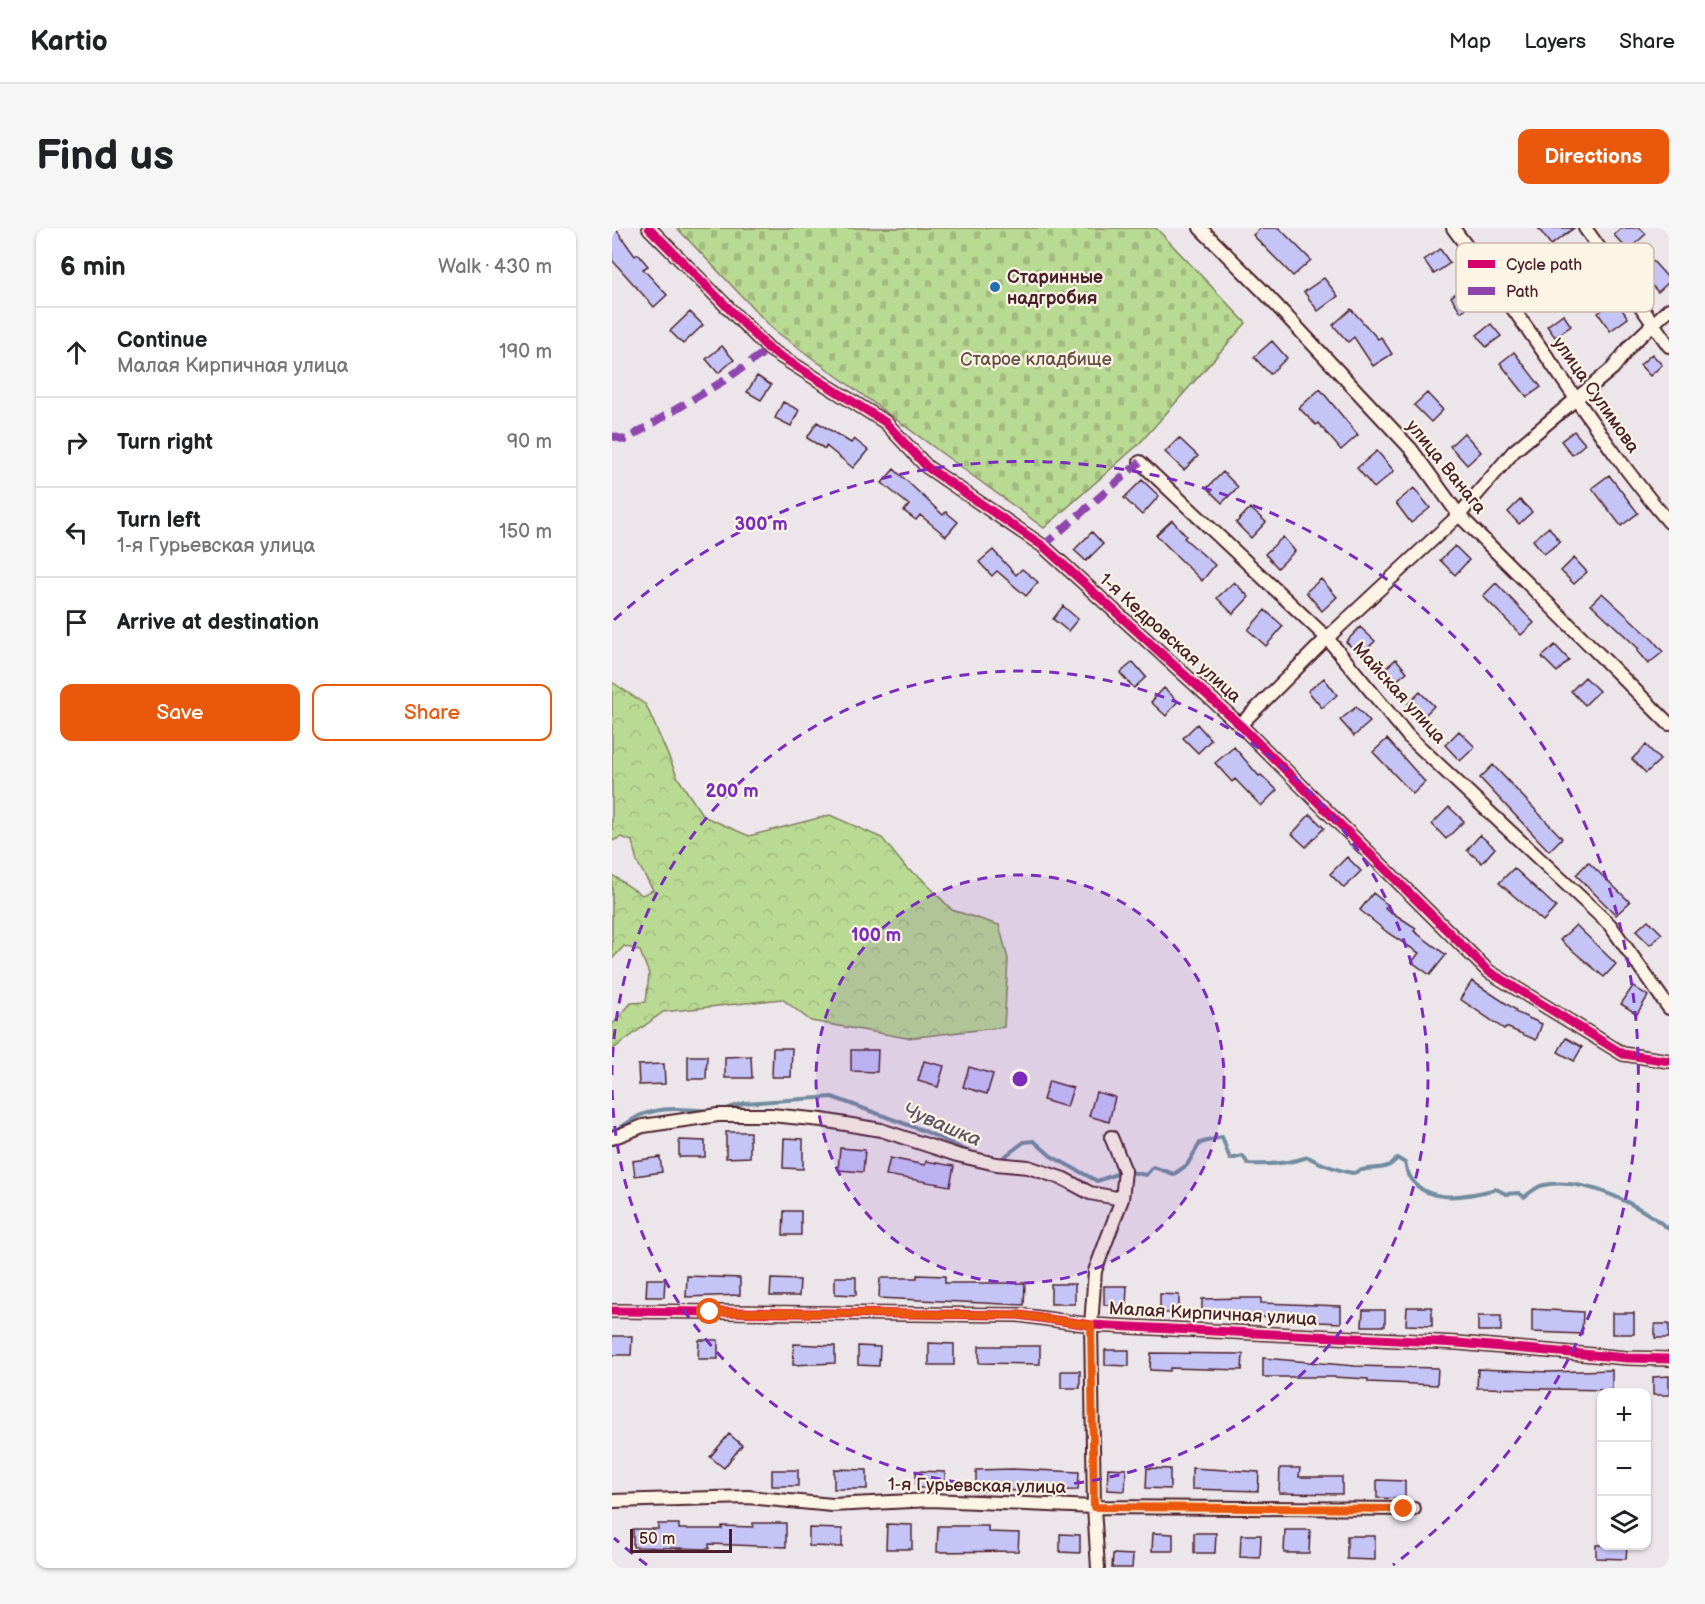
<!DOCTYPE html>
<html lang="en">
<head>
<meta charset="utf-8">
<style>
	body { margin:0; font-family:"Balsamiq Sans",sans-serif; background:#f6f6f6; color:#202124 }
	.controls { position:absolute; right:18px; bottom:18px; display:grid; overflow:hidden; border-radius:12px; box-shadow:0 2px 4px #0004 }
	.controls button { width:54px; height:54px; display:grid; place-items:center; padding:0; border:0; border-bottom:2px solid #e0e0e0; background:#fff; color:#202124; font:30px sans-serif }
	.scale { position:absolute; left:18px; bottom:15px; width:102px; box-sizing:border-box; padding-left:6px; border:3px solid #4a1f2b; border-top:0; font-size:16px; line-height:21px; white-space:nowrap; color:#4a1f2b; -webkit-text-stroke:4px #fcf5e5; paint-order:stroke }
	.stop { position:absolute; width:18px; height:18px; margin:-14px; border:4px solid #ea580c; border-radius:50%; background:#fff }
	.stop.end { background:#ea580c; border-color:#fff; box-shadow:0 2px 6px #0008 }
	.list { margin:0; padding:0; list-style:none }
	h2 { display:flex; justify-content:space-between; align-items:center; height:78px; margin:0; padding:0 24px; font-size:26px }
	h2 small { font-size:20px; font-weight:400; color:#757577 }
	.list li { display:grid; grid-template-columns:39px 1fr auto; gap:18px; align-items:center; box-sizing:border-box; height:90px; padding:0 24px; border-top:2px solid #e0e0e0 }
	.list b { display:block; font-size:22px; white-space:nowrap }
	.list p { margin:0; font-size:20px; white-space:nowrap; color:#757577 }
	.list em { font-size:20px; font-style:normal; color:#757577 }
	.actions { display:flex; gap:12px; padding:18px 24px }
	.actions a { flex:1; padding:14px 0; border:2px solid #ea580c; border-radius:12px; text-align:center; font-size:21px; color:#ea580c }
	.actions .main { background:#ea580c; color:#fff }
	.icon { flex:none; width:33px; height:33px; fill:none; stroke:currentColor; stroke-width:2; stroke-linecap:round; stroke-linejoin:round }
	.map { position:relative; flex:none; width:1057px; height:1340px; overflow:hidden; border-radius:12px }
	header { display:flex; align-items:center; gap:36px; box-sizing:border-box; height:84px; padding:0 30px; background:#fff; border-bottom:2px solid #e0e0e0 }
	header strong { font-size:28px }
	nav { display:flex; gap:33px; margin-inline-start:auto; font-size:21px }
	.intro { display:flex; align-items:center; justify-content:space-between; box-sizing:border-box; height:144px; padding:0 36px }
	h1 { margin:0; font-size:42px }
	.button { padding:15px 27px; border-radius:12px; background:#ea580c; color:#fff; font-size:21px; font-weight:700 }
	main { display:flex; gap:36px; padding:0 36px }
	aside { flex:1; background:#fff; border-radius:12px; box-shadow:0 2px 4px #0004 }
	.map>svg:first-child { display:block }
	.forest { fill:url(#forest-crowns); stroke:#827c5f; stroke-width:1.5 }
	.cemetery { fill:url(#cemetery-stones); stroke:#827c5f; stroke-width:1.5 }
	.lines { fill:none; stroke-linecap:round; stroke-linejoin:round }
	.stream { stroke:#728c9f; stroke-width:4 }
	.building { fill:#c5c4f7; stroke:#4a1f2b; stroke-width:1.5 }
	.street-casing { stroke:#4a1f2b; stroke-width:16 }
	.street { stroke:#fcf5e5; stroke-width:12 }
	.quiet { stroke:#8e44ad; stroke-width:8; stroke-dasharray:15 8; stroke-linecap:butt }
	.cycleway-casing { stroke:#fcf5e5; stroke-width:13 }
	.cycleway { stroke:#d6006c; stroke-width:9 }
	.route { stroke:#ea580c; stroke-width:8 }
	.ring { fill:none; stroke:#7b2cbf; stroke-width:3; stroke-dasharray:10 8 }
	.poi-dot { fill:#1f6fb2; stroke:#fcf5e5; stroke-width:2 }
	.labels { text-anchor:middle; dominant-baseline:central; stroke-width:4.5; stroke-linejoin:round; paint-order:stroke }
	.poi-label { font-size:18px; font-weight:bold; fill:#4a1f2b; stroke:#fcf5e5; text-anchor:start }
	.park-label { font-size:18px; fill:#664e45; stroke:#fcf5e5 }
	.street-label { font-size:18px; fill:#4a1f2b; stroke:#fcf5e5 }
	.water-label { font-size:20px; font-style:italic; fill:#5e5565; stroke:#fcf5e5 }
	.key { fill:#fcf5e5; stroke:#c7b5ad; stroke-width:1.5 }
	.key-label { font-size:16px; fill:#4a1f2b }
	.centre { fill:#7b2cbf; stroke:#fcf5e5; stroke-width:3 }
	.ring-label { font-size:18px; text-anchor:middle; font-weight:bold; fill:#7b2cbf; stroke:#fcf5e5; stroke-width:4.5; stroke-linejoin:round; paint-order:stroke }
</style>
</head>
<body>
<header>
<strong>Kartio</strong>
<nav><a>Map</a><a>Layers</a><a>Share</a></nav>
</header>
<div class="intro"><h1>Find us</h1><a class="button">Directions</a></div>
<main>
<aside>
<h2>6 min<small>Walk · 430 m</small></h2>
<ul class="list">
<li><svg class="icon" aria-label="ahead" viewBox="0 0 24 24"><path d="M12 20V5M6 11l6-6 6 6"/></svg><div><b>Continue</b><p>Малая Кирпичная улица</p></div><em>190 m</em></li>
<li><svg class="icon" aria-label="right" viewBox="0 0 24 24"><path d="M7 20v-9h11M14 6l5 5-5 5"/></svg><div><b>Turn right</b></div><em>90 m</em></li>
<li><svg class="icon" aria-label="left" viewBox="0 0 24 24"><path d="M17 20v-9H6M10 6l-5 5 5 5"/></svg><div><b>Turn left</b><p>1-я Гурьевская улица</p></div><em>150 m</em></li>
<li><svg class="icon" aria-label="arrive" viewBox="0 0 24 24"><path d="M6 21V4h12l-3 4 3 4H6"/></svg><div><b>Arrive at destination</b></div></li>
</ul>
<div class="actions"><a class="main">Save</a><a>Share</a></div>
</aside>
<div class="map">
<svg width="1057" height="1340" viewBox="0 0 1057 1340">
	<defs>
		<pattern id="forest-crowns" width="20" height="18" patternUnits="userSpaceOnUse" patternTransform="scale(1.5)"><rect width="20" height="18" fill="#b9da93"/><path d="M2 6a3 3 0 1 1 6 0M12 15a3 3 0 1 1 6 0" fill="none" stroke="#a1bb7f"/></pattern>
		<pattern id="cemetery-stones" width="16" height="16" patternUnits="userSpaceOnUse" patternTransform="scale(1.5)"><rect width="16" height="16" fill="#b9da93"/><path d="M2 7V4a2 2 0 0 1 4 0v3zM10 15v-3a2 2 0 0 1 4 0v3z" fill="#a1bb7f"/></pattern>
	</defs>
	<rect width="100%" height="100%" fill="#ece6ea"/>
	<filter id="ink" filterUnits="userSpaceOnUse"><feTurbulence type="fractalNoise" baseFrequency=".0167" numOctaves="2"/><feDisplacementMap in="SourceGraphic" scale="12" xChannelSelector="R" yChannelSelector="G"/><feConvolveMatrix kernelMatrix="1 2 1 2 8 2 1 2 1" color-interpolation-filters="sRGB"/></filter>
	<g filter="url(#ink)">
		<path class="forest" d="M0,454L34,477L66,550L91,588L137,608L218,587L270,610L295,641L308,649L340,682L387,697L396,731L392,799L295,810L199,793L170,771L51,784L0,822V797L19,775L34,774L37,746L28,723L12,718L0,731V647L30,667L41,662L25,634L20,613L9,609L0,613Z"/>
		<path class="cemetery" d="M65,0H544L634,95L527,216L432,300L162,102Z"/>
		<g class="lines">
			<path class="stream" d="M112,882L132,875L220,869L310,902L360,925
				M0,903C12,899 18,892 29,887C50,878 77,881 99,883
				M388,932L412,914L422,913L439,928L485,953L513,943L534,947L541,939L562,946L575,937L588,915L610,909L618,931L631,928L636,936C655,937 678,935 696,929C706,935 731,944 741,945C742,945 749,942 750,942C763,939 776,943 785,930L793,935C802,979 851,970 884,961L894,966L907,965L912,969C918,965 925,958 932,957C974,949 1026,976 1057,1001"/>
		</g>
		<path class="building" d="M0,0H3L23,28L26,26L36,38L31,41L55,67L42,79L0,32Z
			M649,0H667L699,32L681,48L641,7Z
			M926,0H962L939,17Z
			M1010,0H1028L1034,6L1016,22L1002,7Z
			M828,21L838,35L822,46L812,32Z
			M1040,32L1057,51V54L1046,64L1027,44Z
			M712,50L726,68L706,83L692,64Z
			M852,59L862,74L849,84L839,69Z
			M1004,73L1016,90L998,103L986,85Z
			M739,81L766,111L769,109L780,126L761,138L742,109L736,114L721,97Z
			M78,84L91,97L71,116L58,103Z
			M951,86L959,98L943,109L935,98Z
			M879,96L889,108L874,119L865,107Z
			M660,113L675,130L658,146L642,129Z
			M110,118L122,132L106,145L94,131Z
			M902,124L929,159L915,169L888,135Z
			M1040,126L1050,137L1038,148L1028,137Z
			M145,148L159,157L149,172L135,164Z
			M708,161L746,207L729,222L706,195L704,197L687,180Z
			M815,165L831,182L819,194L802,177Z
			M171,174L187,182L179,198L163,190Z
			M205,194L239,215L242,211L256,222L241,240L214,218L213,221L195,210Z
			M962,203L973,216L960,227L949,213Z
			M852,205L869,224L855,237L838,218Z
			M567,210L586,228L572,242L553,224Z
			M765,223L782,243L762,260L745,240Z
			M282,241L331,287L334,284L346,294L334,308L308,287L304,292L292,283L297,277L270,255Z
			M611,244L626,259L610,275L595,260Z
			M997,247L1026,285L1009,298L980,260Z
			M530,252L547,268L530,287L512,270Z
			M802,260L818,280L799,295L784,275Z
			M908,272L920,284L907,296L896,284Z
			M638,280L654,294L639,310L624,295Z
			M560,292L574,308L572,310L603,337L590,353L544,307Z
			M937,299L948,314L932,326L921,312Z
			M480,304L491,316L474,333L462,322Z
			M671,309L683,323L666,340L653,326Z
			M843,318L857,332L843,347L828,332Z
			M381,322L404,347L410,341L426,354L414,368L385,343L380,348L367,334Z
			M962,330L975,344L962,356L949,343Z
			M709,351L725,369L710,383L694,364Z
			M622,354L637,369L621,386L605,370Z
			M884,355L922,395L909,407L871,368Z
			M990,365L1041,412L1051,424L1036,436L1025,423L1027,421L979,376Z
			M451,378L466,391L456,403L441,391Z
			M653,382L671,398L654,418L636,402Z
			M748,399L763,413L749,427L734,414Z
			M943,417L957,432L945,444L930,429Z
			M784,431L795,444L779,457L768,445Z
			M521,434L534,449L522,460L508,445Z
			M973,449L987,463L973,477L959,463Z
			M712,450L725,467L710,480L696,463Z
			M552,460L566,473L554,488L539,474Z
			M808,464L822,478L810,490L796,476Z
			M744,479L758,494L742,508L728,492Z
			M585,496L599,512L586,525L571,510Z
			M847,503L863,519L848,533L833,517Z
			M775,511L813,554L801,566L761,524Z
			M1034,517L1048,532L1034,545L1020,531Z
			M622,519L647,548L649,547L665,562L649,578L623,551L620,554L603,535Z
			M881,537L950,610L937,623L868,550Z
			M837,579L852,593L834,611L820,596Z
			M698,586L712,600L694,619L680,606Z
			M868,607L883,620L870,635L855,622Z
			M735,629L749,643L732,660L718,646Z
			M976,634L1018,674L1004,687L964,647Z
			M902,640L944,679L931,693L887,655Z
			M761,665L776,677L773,680L804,700L802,703L834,727L818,747L800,734L807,725L776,705L748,682Z
			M1036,692L1050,706L1038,717L1024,703Z
			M964,697L1004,736L992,749L948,712Z
			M860,753L904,782L903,784L930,796L924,812L894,799L892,801L848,771Z
			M1021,758L1036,768L1025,786L1009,776Z
			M954,810L970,819L962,833L946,824Z
			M161,820H180L179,849H160Z
			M239,822H266L265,844L239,843Z
			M76,828H95L94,851H76Z
			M139,828L140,850H113V829Z
			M312,833L332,838L326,859L306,853Z
			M52,836L53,856L27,857L26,837Z
			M357,839L381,846L375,866L351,859Z
			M437,853L461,860L455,879L431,872Z
			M484,864L503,869L497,894L477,888Z
			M114,904H138V929L114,930Z
			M172,910L191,911V941L171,940Z
			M67,912L93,913V929H67Z
			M228,920L253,922L251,944L226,942Z
			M48,929L50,944L23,948L21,933Z
			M278,930L313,937L314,933L342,938L338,958L274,947Z
			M172,983H189V1007H171Z
			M305,1047L333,1048V1055H413L412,1077L267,1070L268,1050H305Z
			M75,1048L128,1050V1067L74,1069Z
			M223,1049H244V1067L223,1066Z
			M35,1051H53L52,1069H34Z
			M159,1051L188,1052L187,1068H158Z
			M439,1056H463V1076H439Z
			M492,1058H515L514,1078L492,1077Z
			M548,1066L567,1067V1085H548Z
			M630,1070H649V1075L729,1078V1095L664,1092L665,1089L590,1088V1071Z
			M795,1079H820V1098L794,1097Z
			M920,1081L971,1084L970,1106L920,1104Z
			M751,1082H773V1098H750Z
			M1000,1085H1022V1106H1000Z
			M866,1088H889V1103H866Z
			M1043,1096H1057V1110H1043Z
			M0,1108H20L19,1127H0Z
			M87,1112H106V1131H86Z
			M317,1115L342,1116V1137H317Z
			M182,1116L223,1118V1135L181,1137Z
			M246,1118L268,1119L267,1138L246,1137Z
			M367,1118H428V1136L367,1135Z
			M493,1122H517V1138L493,1137Z
			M539,1125L631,1126L630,1142L558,1140V1143L538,1142Z
			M651,1130L743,1138L826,1140L825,1157L756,1154V1151L721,1149H651Z
			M866,1141L937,1144L1000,1142V1162L865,1160Z
			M449,1143H468V1160H449Z
			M1057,1148V1167H1041V1149Z
			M117,1206L130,1217L112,1240L98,1229Z
			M496,1240L514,1241L513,1263L495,1262Z
			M535,1240L558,1241V1261L534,1260Z
			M580,1240L647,1244L646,1263L580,1261Z
			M668,1240H688L687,1249H730V1266L667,1265Z
			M222,1241L255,1242V1261H222Z
			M400,1241L467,1244L466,1262L364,1263V1242Z
			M160,1242H186V1258H160Z
			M304,1243L333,1244V1260H304Z
			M765,1252L793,1253V1271L765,1270Z
			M141,1295H174V1319L97,1316V1321L21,1319V1301H46V1296H67V1301H110V1298L141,1299Z
			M275,1296L300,1297V1321H274Z
			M326,1298H376V1304L407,1305L406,1323L325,1324Z
			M197,1300L230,1301V1319L197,1318Z
			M673,1302H698L697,1325H672Z
			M541,1305L561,1306V1323H540Z
			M582,1305H604L603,1325H582Z
			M448,1306L468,1307V1325L448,1324Z
			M629,1307H649L648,1330L628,1329Z
			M735,1308H763V1332L735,1331Z
			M984,1317H1015L1014,1331L984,1330Z
			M501,1326L521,1327L520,1340H500Z"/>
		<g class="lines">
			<g class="street-casing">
				<path id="street" d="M37,0L157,121L273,194L315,239L431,318L628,497L876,743L1011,826L1057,833
					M588,0L652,64L799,221L847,287L1057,496
					M841,0C864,31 887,61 909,92C958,160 1002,231 1057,294
					M973,0L1057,118
					M528,234L715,410L796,508L998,697L1057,780
					M628,497L715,410L847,287L902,223L1001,140L1019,117L1057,81
					M0,910L31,898L106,887H159L210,892L269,902L345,927L384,936L416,939L452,951L478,965L510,971
					M0,1083L407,1087L479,1097L846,1115L1015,1130L1057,1131
					M0,1273L136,1269L220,1277L319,1272L482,1279L802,1281
					M486,1340L482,1279L479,1097L483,1043L510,971L513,943L499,909"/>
			</g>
			<use href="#street" class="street"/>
			<path class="quiet" d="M0,208L13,212L113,152L157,121
				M431,318L528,234"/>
			<g class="cycleway-casing">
				<path id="cycleway" d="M37,0L157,121L273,194L315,239L431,318L628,497L876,743L1011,826L1057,833
					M0,1083L407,1087L479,1097L846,1115L1015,1130L1057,1131"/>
			</g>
			<use href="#cycleway" class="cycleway"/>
		</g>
	</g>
	<g class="lines" filter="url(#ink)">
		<path class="route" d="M98,1084L407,1087L479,1097L482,1279L792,1281"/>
	</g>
	<circle cx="408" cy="851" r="204" fill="#7b2cbf" fill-opacity=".12"/>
	<g class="ring">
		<circle cx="408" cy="851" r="204"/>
		<path d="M0 847A408 408 0 1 1 0 855"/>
		<path d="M35 1337A613 613 0 0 1 2 1310M2 392A613 613 0 1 1 781 1337"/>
	</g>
	<circle class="poi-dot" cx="383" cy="59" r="6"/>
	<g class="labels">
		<g class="poi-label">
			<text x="395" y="49">Старинные<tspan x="395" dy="21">надгробия</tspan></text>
		</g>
		<g class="park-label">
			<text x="424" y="131">Старое кладбище</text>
		</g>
		<g class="street-label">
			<text transform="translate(984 167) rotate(55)">улица Сулимова</text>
			<text transform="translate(834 239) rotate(51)">улица Ванага</text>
			<text transform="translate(558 410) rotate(42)">1-я Кедровская улица</text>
			<text transform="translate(787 465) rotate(48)">Майская улица</text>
			<text transform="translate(601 1086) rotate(3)">Малая Кирпичная улица</text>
			<text transform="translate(365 1258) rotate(1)">1-я Гурьевская улица</text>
		</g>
		<g class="water-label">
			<text transform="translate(330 897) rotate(23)">Чувашка</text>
		</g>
	</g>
	<rect x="844" y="15" width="198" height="69" rx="9" class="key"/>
	<rect x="856" y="32" width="27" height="8" fill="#d6006c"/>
	<rect x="856" y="59" width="27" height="8" fill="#8e44ad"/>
	<g class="key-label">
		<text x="894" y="42">Cycle path</text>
		<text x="894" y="69">Path</text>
	</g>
	<circle cx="408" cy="851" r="9" class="centre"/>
	<g class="ring-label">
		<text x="149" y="302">300 m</text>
		<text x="120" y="569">200 m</text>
		<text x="264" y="713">100 m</text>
	</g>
</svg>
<div class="controls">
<button>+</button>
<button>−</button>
<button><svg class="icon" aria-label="layers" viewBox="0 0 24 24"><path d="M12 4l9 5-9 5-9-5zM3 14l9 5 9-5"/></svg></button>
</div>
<div class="scale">50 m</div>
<div class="stop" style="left:98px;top:1084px"></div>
<div class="stop end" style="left:792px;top:1281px"></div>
</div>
</main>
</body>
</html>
